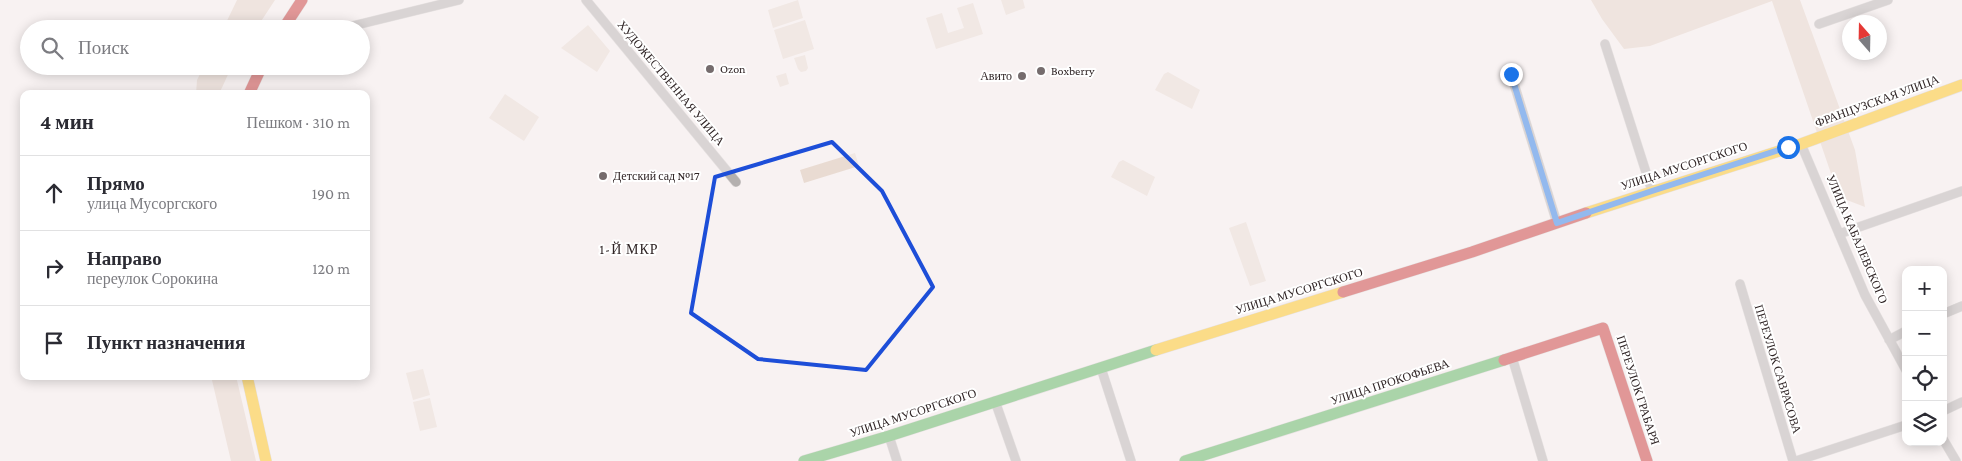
<!DOCTYPE html>
<html lang="ru">
<head>
<meta charset="utf-8">
<style>
	body { margin:0; font-family:"Crimson Pro",serif; background:#f2f2f3; color:#2b2b33 }
	.controls { position:absolute; right:15px; bottom:15px; display:grid; overflow:hidden; border-radius:10px; box-shadow:0 2px 12px #0003 }
	.controls button { width:45px; height:45px; display:grid; place-items:center; padding:0; border:0; border-bottom:1px solid #e1e1e2; background:#fff; color:#2b2b33; font:25px sans-serif }
	.compass { position:absolute; left:1842px; top:15px; width:45px; height:45px; border-radius:50%; background:#fff; box-shadow:0 2px 12px #0003; rotate:340deg }
	.stop { position:absolute; width:15px; height:15px; margin:-11px; border:4px solid #1a73e8; border-radius:50%; background:#fff }
	.stop.end { background:#1a73e8; border-color:#fff; box-shadow:0 1px 5px #0008 }
	.list { margin:0; padding:0; list-style:none }
	h2 { display:flex; justify-content:space-between; align-items:center; height:65px; margin:0; padding:0 20px; font-size:21px }
	h2 small { font-size:16px; font-weight:400; color:#7c7c81 }
	.list li { display:grid; grid-template-columns:32px 1fr auto; gap:15px; align-items:center; box-sizing:border-box; height:75px; padding:0 20px; border-top:1px solid #e1e1e2 }
	.list b { display:block; font-size:19px; white-space:nowrap }
	.list p { margin:0; font-size:16px; white-space:nowrap; color:#7c7c81 }
	.list em { font-size:16px; font-style:normal; color:#7c7c81 }
	.icon { flex:none; width:28px; height:28px; fill:none; stroke:currentColor; stroke-width:2; stroke-linecap:round; stroke-linejoin:round }
	.map { position:relative; flex:none; width:1962px; height:461px; overflow:hidden }
	.search { position:absolute; background:#fff; box-shadow:0 2px 12px #0003; left:20px; top:20px; width:350px; height:55px; display:flex; align-items:center; gap:12px; box-sizing:border-box; padding:0 18px; border-radius:28px; color:#7c7c81; font-size:19px }
	.panel { position:absolute; background:#fff; box-shadow:0 2px 12px #0003; left:20px; top:90px; width:350px; height:290px; border-radius:10px }
	.map>svg:first-child { display:block }
	.green { fill:#e9dbd2 }
	.forest { fill:#e5d3c7 }
	.lines { fill:none; stroke-linecap:round; stroke-linejoin:round }
	.street-casing { stroke:#d3cece; stroke-width:10 }
	.fast-casing { stroke:#d3cece; stroke-width:12 }
	.slow-casing { stroke:#d3cece; stroke-width:12 }
	.jam-casing { stroke:#d3cece; stroke-width:12 }
	.street { stroke:#b4b0af; stroke-width:9 }
	.fast { stroke:#4caf50; stroke-width:11 }
	.slow { stroke:#ffc107; stroke-width:11 }
	.jam { stroke:#c62828; stroke-width:11 }
	.route { stroke:#1a73e8; stroke-width:6 }
	.marked { fill:none; stroke:#1d4ed8; stroke-width:4; stroke-linejoin:round }
	.poi-dot { fill:#756c6d; stroke:#fff; stroke-width:2 }
	.labels { text-anchor:middle; dominant-baseline:central; stroke-width:4; stroke-linejoin:round; paint-order:stroke }
	.poi-label { font-size:12px; fill:#2f2425; stroke:#fff; text-anchor:start }
	.street-label { font-size:12px; fill:#2f2425; stroke:#fff }
	.neighbourhood-label { font-size:14px; letter-spacing:1px; fill:#2f2425; stroke:#fff }
</style>
</head>
<body>
<div class="map">
<svg width="1962" height="461" viewBox="0 0 1962 461">
	<rect width="100%" height="100%" fill="#f8f2f2"/>
	<path class="green" d="M798,0L803,18L773,28L768,10Z
		M1001,0H1023L1025,8L1006,15Z
		M973,3L983,34L936,49L926,18L942,13L948,33L964,28L957,8Z
		M805,20L814,49L783,59L774,30Z
		M588,25L610,51L597,72L561,48Z
		M805,55L808,68L806,71L801,72L798,69L794,58Z
		M1168,72L1200,90L1192,109L1155,90L1164,74Z
		M786,73L789,84L780,87L776,76Z
		M505,94L539,117L524,141L489,118Z
		M855,153L859,166L804,183L800,170Z
		M1123,160L1155,177L1147,196L1111,177L1119,162Z
		M1246,222L1266,281L1250,286L1229,228Z
		M423,369L430,395L413,400L406,373Z
		M430,398L437,427L420,431L413,402Z"/>
	<path class="forest" d="M237,0H275L256,29H223Z
		M1591,0H1800L1855,150L1865,207L1839,197L1772,1L1650,46L1624,49L1602,19Z
		M204,66H232L219,94H196L197,80Z
		M211,376H236L256,461H231Z"/>
	<g class="lines">
		<g class="street-casing">
			<path id="street" d="M586,0L736,182
				M1819,24L1888,0
				M340,29L459,0
				M1605,44L1652,191
				M1511,74L1557,223
				M1801,144L1865,295L1906,370
				M1839,234L1962,191
				M1740,284L1793,461
				M1943,314L1962,306
				M1889,340L1906,331
				M1512,357L1543,461
				M1101,368L1131,461
				M995,401L1016,461
				M1943,411L1962,402
				M889,436L897,461
				M1943,439L1956,461
				M1796,461L1906,425"/>
		</g>
		<g class="fast-casing">
			<path id="fast" d="M804,461L889,436L1156,350
				M1185,461L1504,360"/>
		</g>
		<g class="slow-casing">
			<path id="slow" d="M1586,213L1801,144L1962,85
				M1156,350L1343,292
				M247,376L266,461"/>
		</g>
		<g class="jam-casing">
			<path id="jam" d="M283,29L302,0
				M249,94L262,66
				M1343,292L1472,252L1586,213
				M1504,360L1603,328L1647,461"/>
		</g>
		<use href="#street" class="street"/>
		<use href="#fast" class="fast"/>
		<use href="#slow" class="slow"/>
		<use href="#jam" class="jam"/>
	</g>
	<g class="lines">
		<path class="route" d="M1511,74L1557,223L1652,191L1788,147"/>
	</g>
	<path d="M0 0H1962V461H0ZM832,142L882,191L933,287L866,370L758,359L691,313L715,177Z" fill="#f8f2f2" fill-opacity=".55" fill-rule="evenodd"/>
	<path class="marked" d="M832,142L882,191L933,287L866,370L758,359L691,313L715,177Z"/>
	<g class="poi-dot">
		<circle cx="710" cy="69" r="5"/>
		<circle cx="1041" cy="71" r="5"/>
		<circle cx="1022" cy="76" r="5"/>
		<circle cx="603" cy="176" r="5"/>
	</g>
	<g class="labels">
		<g class="poi-label">
			<text x="720" y="69">Ozon</text>
			<text x="1051" y="71">Boxberry</text>
			<text x="1012" y="76" text-anchor="end">Авито</text>
			<text x="613" y="176">Детский сад №17</text>
		</g>
		<g class="street-label">
			<text transform="translate(671 83) rotate(50)">ХУДОЖЕСТВЕННАЯ УЛИЦА</text>
			<text transform="translate(1877 101) rotate(-20)">ФРАНЦУЗСКАЯ УЛИЦА</text>
			<text transform="translate(1684 166) rotate(-18)">УЛИЦА МУСОРГСКОГО</text>
			<text transform="translate(1857 239) rotate(67)">УЛИЦА КАБАЛЕВСКОГО</text>
			<text transform="translate(1299 291) rotate(-17)">УЛИЦА МУСОРГСКОГО</text>
			<text transform="translate(1778 369) rotate(73)">ПЕРЕУЛОК САВРАСОВА</text>
			<text transform="translate(1390 382) rotate(-18)">УЛИЦА ПРОКОФЬЕВА</text>
			<text transform="translate(1638 390) rotate(72)">ПЕРЕУЛОК ГРАБАРЯ</text>
			<text transform="translate(913 413) rotate(-18)">УЛИЦА МУСОРГСКОГО</text>
		</g>
		<g class="neighbourhood-label">
			<text x="629" y="249">1-Й МКР</text>
		</g>
	</g>
</svg>
<div class="controls">
<button>+</button>
<button>−</button>
<button><svg class="icon" aria-label="locate" viewBox="0 0 24 24"><circle cx="12" cy="12" r="6"/><path d="M12 2v4M12 18v4M2 12h4M18 12h4"/></svg></button>
<button><svg class="icon" aria-label="layers" viewBox="0 0 24 24"><path d="M12 4l9 5-9 5-9-5zM3 14l9 5 9-5"/></svg></button>
</div>
<svg class="compass" viewBox="-18 -18 36 36"><path d="M0-13l5 13h-10z" fill="#e53935"/><path d="M0 13l5-13h-10z" fill="#7c7c81"/></svg>
<div class="stop" style="left:1788px;top:147px"></div>
<div class="stop end" style="left:1511px;top:74px"></div>
<div class="search"><svg class="icon" aria-label="search" viewBox="0 0 24 24"><circle cx="10" cy="10" r="6"/><path d="M15 15l6 6"/></svg>Поиск</div>
<section class="panel">
<h2>4 мин<small>Пешком · 310 m</small></h2>
<ul class="list">
<li><svg class="icon" aria-label="ahead" viewBox="0 0 24 24"><path d="M12 20V5M6 11l6-6 6 6"/></svg><div><b>Прямо</b><p>улица Мусоргского</p></div><em>190 m</em></li>
<li><svg class="icon" aria-label="right" viewBox="0 0 24 24"><path d="M7 20v-9h11M14 6l5 5-5 5"/></svg><div><b>Направо</b><p>переулок Сорокина</p></div><em>120 m</em></li>
<li><svg class="icon" aria-label="arrive" viewBox="0 0 24 24"><path d="M6 21V4h12l-3 4 3 4H6"/></svg><div><b>Пункт назначения</b></div></li>
</ul>
</section>
</div>
</body>
</html>
